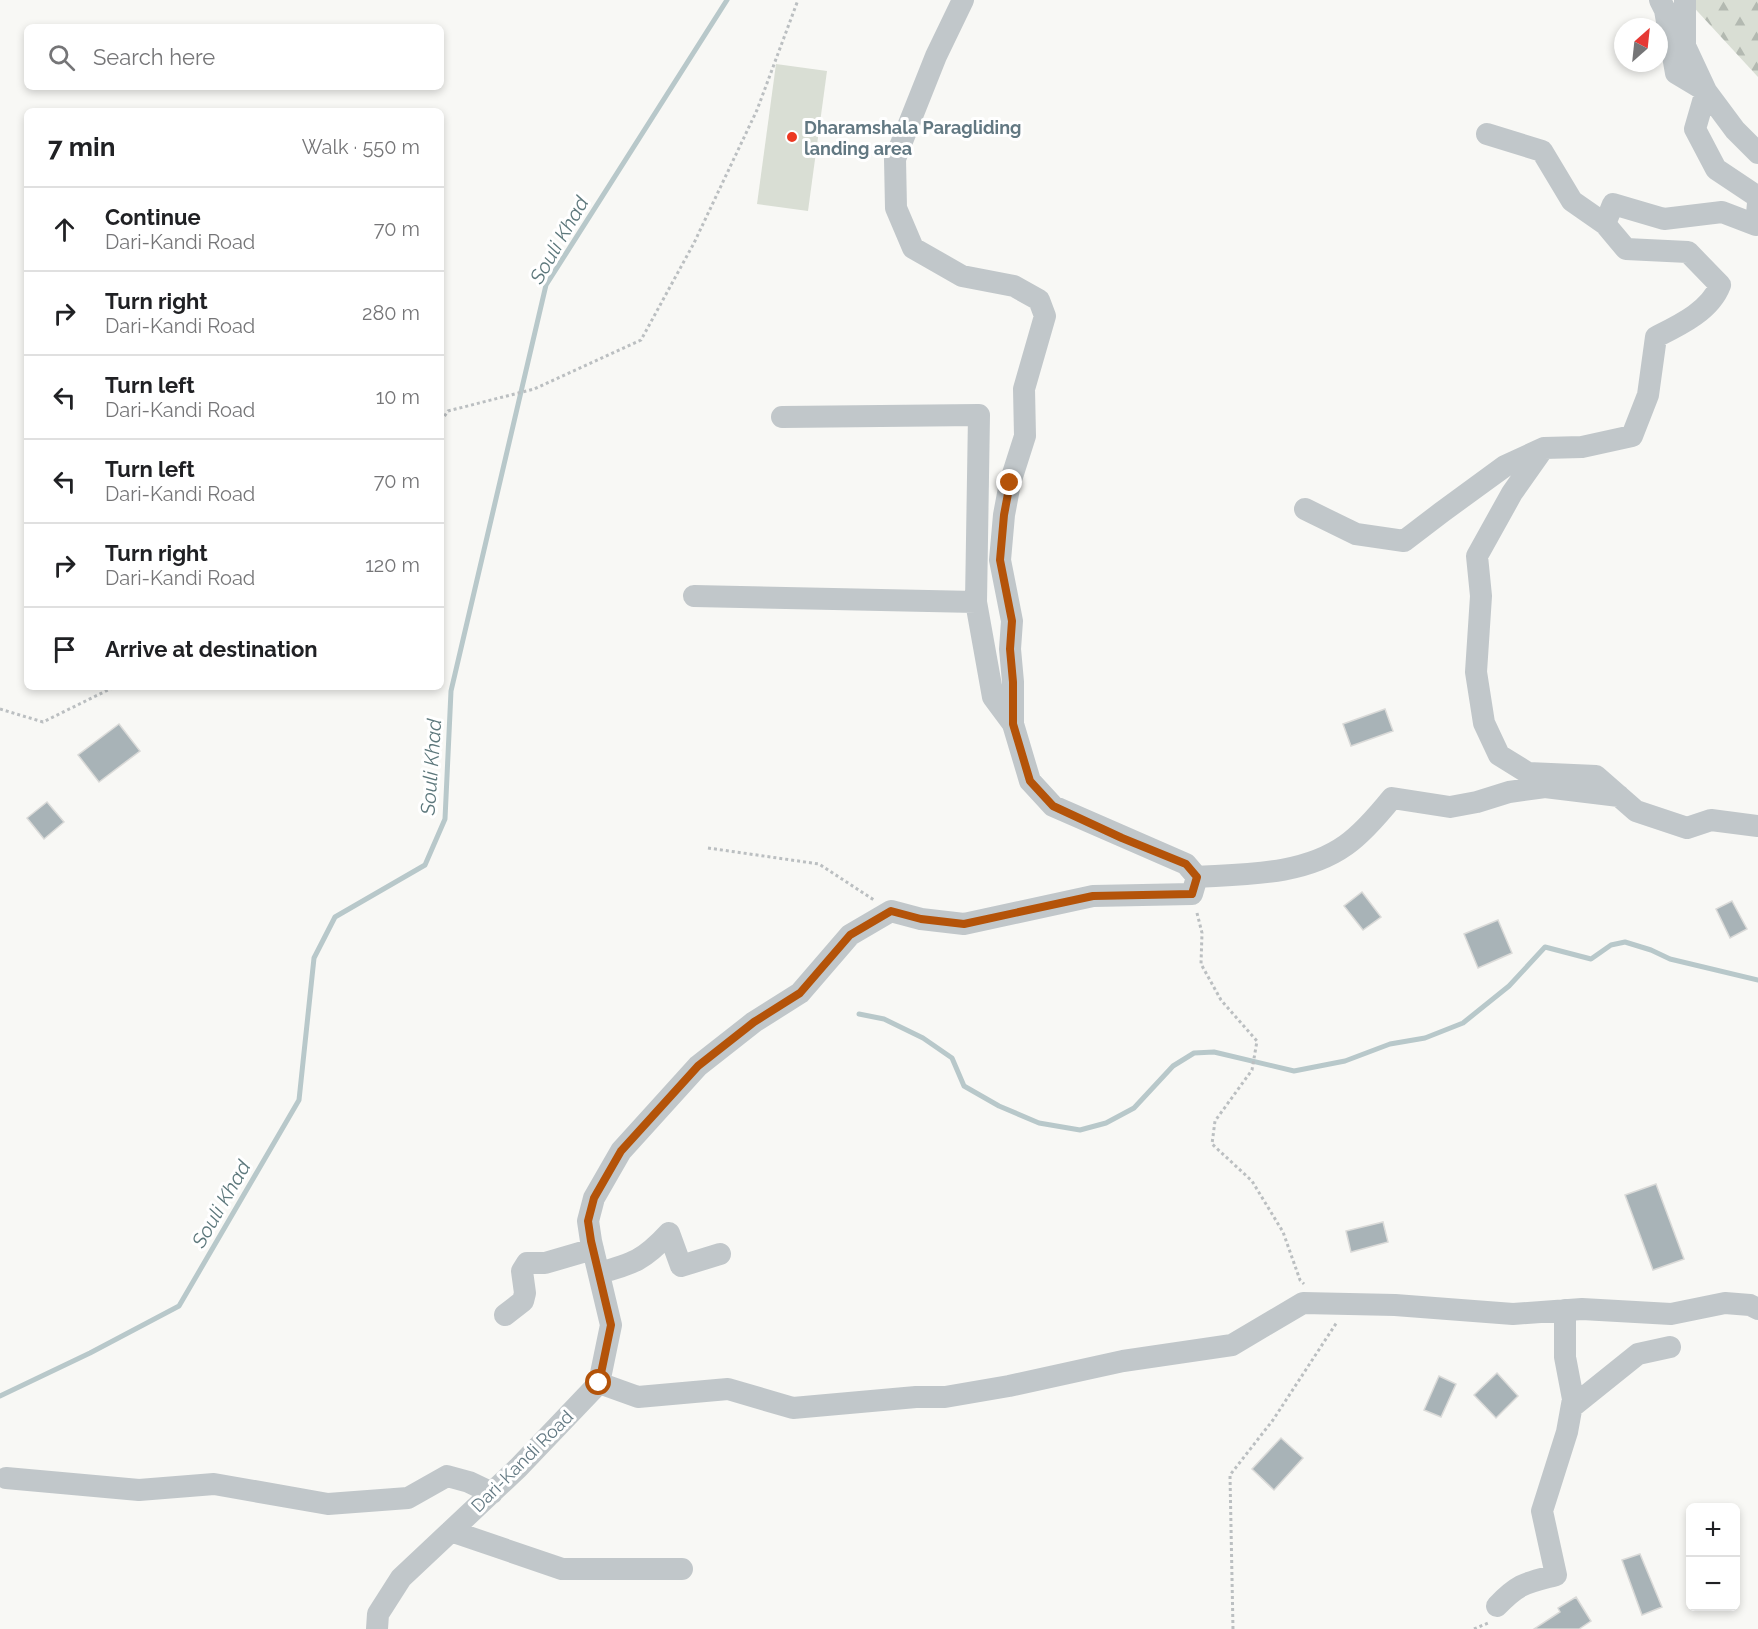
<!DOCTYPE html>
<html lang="en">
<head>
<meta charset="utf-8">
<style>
	body { margin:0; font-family:Raleway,sans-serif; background:#f2f2f2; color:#202124 }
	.controls { position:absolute; right:18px; bottom:18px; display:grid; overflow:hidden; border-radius:9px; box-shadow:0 3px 9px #0003 }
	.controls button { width:54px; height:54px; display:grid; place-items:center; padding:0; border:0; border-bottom:2px solid #e0e0e0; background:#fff; color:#202124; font:30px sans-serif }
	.compass { position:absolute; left:1614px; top:18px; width:54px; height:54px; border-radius:50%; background:#fff; box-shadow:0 3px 9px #0003; rotate:27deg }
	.stop { position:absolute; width:18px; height:18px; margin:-14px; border:4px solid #b45309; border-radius:50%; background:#fff }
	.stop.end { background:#b45309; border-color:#fff; box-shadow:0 2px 6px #0008 }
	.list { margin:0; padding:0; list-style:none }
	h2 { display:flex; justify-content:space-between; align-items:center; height:78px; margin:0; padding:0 24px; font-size:26px }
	h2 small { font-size:20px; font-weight:400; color:#757577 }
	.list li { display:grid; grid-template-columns:39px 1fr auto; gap:18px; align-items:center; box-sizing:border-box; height:84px; padding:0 24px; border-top:2px solid #e0e0e0 }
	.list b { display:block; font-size:22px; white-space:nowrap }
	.list p { margin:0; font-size:20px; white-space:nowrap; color:#757577 }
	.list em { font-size:20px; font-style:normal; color:#757577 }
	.icon { flex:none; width:33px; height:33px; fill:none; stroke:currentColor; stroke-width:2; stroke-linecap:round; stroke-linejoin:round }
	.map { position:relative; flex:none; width:1758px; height:1629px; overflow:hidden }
	.search { position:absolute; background:#fff; box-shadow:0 3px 9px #0003; left:24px; top:24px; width:420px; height:66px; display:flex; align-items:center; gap:15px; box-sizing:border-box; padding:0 21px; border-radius:9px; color:#757577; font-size:22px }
	.panel { position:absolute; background:#fff; box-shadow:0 3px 9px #0003; left:24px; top:108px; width:420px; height:582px; border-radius:9px }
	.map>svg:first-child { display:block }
	.green { fill:#d9ded4 }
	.forest { fill:url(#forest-firs) }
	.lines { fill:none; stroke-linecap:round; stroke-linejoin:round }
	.stream { stroke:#b8c8ca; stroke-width:5 }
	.building { fill:#a8b3b7; stroke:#dadad8; stroke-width:1.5 }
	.path { stroke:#bbbfc1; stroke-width:3; stroke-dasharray:3 3; stroke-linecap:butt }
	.minor { stroke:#c1c7ca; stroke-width:22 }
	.route { stroke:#b45309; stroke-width:8 }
	.poi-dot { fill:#ec3821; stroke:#fff; stroke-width:2 }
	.labels { text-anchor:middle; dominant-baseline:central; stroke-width:6; stroke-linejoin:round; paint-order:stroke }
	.poi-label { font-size:18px; font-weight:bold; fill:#627882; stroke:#fff; text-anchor:start }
	.street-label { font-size:18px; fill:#627882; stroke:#fff }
	.water-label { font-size:20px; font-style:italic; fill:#5d787c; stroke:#fff }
</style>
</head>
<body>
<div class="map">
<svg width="1758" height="1629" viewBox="0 0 1758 1629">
	<defs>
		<pattern id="forest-firs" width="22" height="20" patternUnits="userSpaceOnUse" patternTransform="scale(1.5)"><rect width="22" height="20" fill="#d9ded4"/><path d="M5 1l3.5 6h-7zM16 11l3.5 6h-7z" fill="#b3b9b1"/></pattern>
	</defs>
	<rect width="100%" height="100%" fill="#f8f8f5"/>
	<path class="green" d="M776,64L827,71L808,211L757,204Z"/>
	<path class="forest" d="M1687,0H1758V77Z"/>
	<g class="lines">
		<path class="stream" d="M859,1014L884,1019L923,1038L952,1058L964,1086L999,1106L1039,1123L1080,1130L1106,1123L1134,1108L1173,1066L1194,1053L1214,1052L1294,1071L1345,1061L1390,1044L1425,1038L1463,1023L1509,986L1545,947L1591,959L1611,945L1625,942L1651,950L1670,959L1758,980
			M0,1396L90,1353L179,1306L299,1100L314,958L335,917L425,865L445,819L451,691L546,285L727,0"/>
	</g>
	<path class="building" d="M1385,709L1393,731L1351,746L1343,724Z
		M119,724L140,751L99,782L78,755Z
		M47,802L64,822L44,839L27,818Z
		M1362,892L1381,917L1363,930L1344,906Z
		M1732,901L1747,929L1730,938L1716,909Z
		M1498,920L1512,953L1478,968L1464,934Z
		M1656,1184L1684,1259L1653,1270L1625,1195Z
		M1383,1222L1388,1242L1351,1252L1346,1231Z
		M1497,1373L1518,1396L1496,1418L1474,1395Z
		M1439,1376L1456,1384L1441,1417L1424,1410Z
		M1281,1438L1303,1458L1274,1490L1252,1469Z
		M1640,1554L1662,1607L1642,1615L1622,1560Z
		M1576,1597L1591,1621L1579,1629H1534L1560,1612L1558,1608Z"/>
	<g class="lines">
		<path class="path" d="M441,421L448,411L534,389L641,340L694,243L757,110L798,0
			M0,709L43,722L114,687
			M708,848L819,864L874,900
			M1197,913L1202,933L1201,964L1221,1000L1257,1041L1252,1070L1215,1121L1212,1144L1252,1181L1283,1232L1300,1280L1304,1284
			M1233,1629L1230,1475L1273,1420L1337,1322
			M1474,1629L1488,1623"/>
		<path class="minor" d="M1660,0L1665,10L1676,73L1706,91L1735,130L1758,153
			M1685,0V46L1706,91L1695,129L1716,169L1758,197
			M1487,134L1542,151L1572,201L1605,224
			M782,417L979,415L976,602
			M1543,449L1512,493L1477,556L1481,596L1476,672L1484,723L1499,755L1528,773L1596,776L1636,811L1687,828L1711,820L1758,826
			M1305,509L1356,534L1404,541L1442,512L1505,466L1544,448L1582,447L1632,436L1648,395L1656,337C1680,325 1710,311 1720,285L1688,252L1626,249L1605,224L1613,204L1664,219L1722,212L1756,225L1758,203
			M694,596L976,602L993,697L1013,724
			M1197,877C1247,874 1304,875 1346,845C1363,833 1379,814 1392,798L1450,807L1477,802L1509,792L1545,787L1619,796
			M599,1273C633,1264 644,1260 669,1233L681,1266L720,1254
			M505,1315L523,1301L525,1293L522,1271L527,1263H545L593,1249
			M599,1383L638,1397L728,1389L793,1408L916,1397H945L1009,1386L1123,1361L1232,1345L1303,1303L1395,1305L1513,1314L1582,1309L1671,1314L1725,1303L1750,1305L1758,1309
			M1572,1407L1638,1354L1670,1347
			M6,1478L139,1490L214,1484L328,1504L408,1498L447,1476L469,1482L492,1493
			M451,1531L562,1569H682
			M1497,1606C1519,1583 1526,1583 1556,1575L1542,1511L1567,1432L1573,1399L1565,1357V1310
			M377,1629L378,1614L401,1578L518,1468L599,1383L611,1325L591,1241L588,1221L594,1198L621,1151L698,1066L754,1022L800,993L850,935L891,911L921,919L964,924L1093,896L1192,894L1197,877L1186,864L1053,806L1030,781L1013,724V682L1010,649L1012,621L1000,560L1004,515L1010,483L1025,436L1024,389L1045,316L1039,300L1014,286L962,276L913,248L896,208L895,159L936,56L963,0"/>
	</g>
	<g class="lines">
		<path class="route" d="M599,1383L611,1325L591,1241L588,1221L594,1198L621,1151L698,1066L754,1022L800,993L850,935L891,911L921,919L964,924L1093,896L1192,894L1197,877L1186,864L1122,838L1053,806L1030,781L1013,724V682L1010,649L1012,621L1000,560L1004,515L1010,483"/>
	</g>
	<circle class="poi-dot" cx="792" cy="137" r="6"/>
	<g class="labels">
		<g class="poi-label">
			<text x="804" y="127">Dharamshala Paragliding<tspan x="804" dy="21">landing area</tspan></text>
		</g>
		<g class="street-label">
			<text transform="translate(522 1461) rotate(-45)">Dari-Kandi Road</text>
		</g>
		<g class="water-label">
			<text transform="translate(559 240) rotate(-60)">Souli Khad</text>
			<text transform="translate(431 767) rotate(-86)">Souli Khad</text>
			<text transform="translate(221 1204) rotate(-60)">Souli Khad</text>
		</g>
	</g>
</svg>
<div class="controls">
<button>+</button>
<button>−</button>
</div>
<svg class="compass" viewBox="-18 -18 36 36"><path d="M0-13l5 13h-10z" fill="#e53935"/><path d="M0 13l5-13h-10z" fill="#757577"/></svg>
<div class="stop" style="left:599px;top:1383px"></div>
<div class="stop end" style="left:1010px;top:483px"></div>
<div class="search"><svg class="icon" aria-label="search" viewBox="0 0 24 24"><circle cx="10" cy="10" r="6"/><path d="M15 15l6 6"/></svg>Search here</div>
<section class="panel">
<h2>7 min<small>Walk · 550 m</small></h2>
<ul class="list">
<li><svg class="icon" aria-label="ahead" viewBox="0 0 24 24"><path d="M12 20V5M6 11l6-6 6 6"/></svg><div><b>Continue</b><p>Dari-Kandi Road</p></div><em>70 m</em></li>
<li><svg class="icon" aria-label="right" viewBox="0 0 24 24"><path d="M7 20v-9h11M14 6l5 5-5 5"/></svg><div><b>Turn right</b><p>Dari-Kandi Road</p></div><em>280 m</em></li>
<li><svg class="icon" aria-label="left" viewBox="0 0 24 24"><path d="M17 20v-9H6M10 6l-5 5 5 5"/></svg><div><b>Turn left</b><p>Dari-Kandi Road</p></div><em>10 m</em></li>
<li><svg class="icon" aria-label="left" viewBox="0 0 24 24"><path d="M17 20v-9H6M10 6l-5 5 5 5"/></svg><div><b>Turn left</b><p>Dari-Kandi Road</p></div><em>70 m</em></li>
<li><svg class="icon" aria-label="right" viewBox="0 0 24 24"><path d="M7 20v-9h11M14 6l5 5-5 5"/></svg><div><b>Turn right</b><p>Dari-Kandi Road</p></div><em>120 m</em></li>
<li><svg class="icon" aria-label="arrive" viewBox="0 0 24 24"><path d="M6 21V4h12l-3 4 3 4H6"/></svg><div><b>Arrive at destination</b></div></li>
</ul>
</section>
</div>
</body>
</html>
